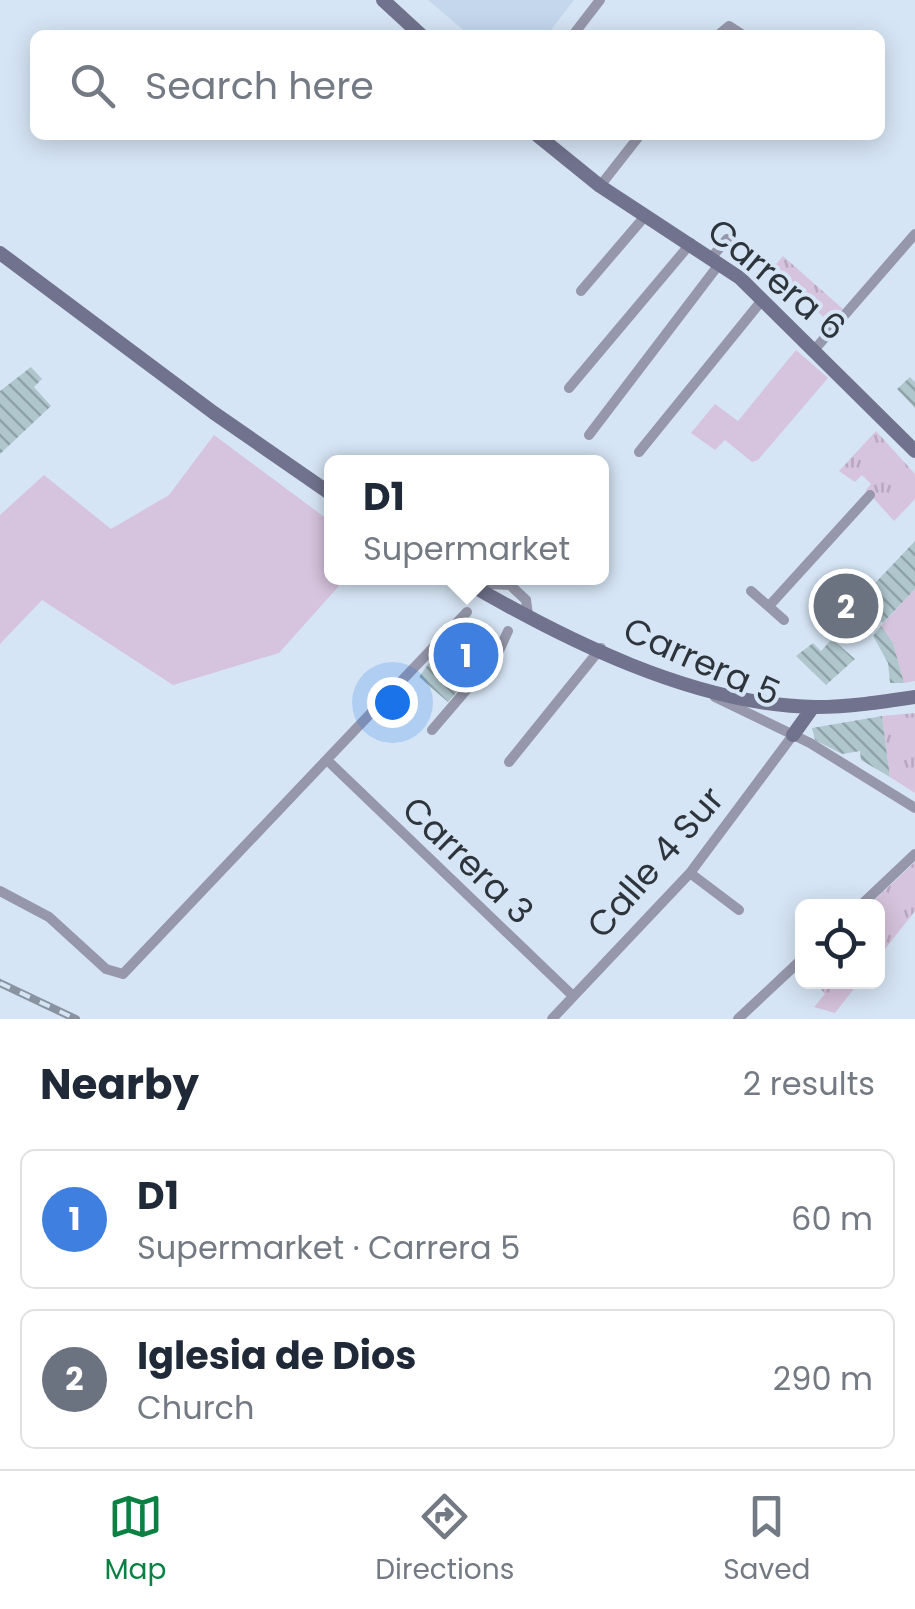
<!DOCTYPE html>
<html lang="en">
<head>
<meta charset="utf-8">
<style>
	body { margin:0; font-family:Poppins,sans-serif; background:#f6f6f7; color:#1f2937 }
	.controls { position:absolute; right:30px; bottom:30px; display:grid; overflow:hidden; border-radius:15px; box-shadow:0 5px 25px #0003 }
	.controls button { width:90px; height:90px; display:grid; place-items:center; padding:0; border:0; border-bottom:2px solid #e0e1e3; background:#fff; color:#1f2937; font:50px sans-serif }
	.you { position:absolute; left:392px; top:702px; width:35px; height:35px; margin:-25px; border:8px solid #fff; border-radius:50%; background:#1a73e8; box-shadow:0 0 0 15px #1a73e833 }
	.badge { display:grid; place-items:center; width:65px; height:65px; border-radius:50%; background:#0b8043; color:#fff; font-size:32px; font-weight:700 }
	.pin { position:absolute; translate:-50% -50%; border:5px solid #fff; box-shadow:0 2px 10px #0006 }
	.popup { position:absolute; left:324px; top:455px; width:285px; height:130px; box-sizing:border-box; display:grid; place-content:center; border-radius:15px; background:#fff; filter:drop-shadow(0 2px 8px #0005); font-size:32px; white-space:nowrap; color:#747a83 }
	.popup b { font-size:38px; color:#1f2937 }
	.popup::after { content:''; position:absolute; left:50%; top:100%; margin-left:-20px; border:20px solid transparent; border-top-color:#fff }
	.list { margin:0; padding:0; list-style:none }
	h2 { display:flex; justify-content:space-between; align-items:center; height:130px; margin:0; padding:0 40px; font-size:42px }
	h2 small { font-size:32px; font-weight:400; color:#747a83 }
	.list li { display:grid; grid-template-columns:65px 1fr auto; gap:30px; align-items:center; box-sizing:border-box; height:140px; margin:0 20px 20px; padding:0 20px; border:2px solid #e0e1e3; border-radius:15px }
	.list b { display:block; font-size:38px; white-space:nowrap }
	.list p { margin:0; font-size:32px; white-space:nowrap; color:#747a83 }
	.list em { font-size:32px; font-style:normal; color:#747a83 }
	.icon { flex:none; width:55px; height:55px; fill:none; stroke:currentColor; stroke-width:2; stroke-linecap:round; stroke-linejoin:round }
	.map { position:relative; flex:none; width:915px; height:1019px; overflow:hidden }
	.search { position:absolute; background:#fff; box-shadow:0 5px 25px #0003; left:30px; right:30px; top:30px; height:110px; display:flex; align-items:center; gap:25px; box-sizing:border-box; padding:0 35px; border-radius:15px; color:#747a83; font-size:38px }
	.sheet { height:450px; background:#fff }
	nav { display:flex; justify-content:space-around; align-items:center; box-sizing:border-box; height:140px; border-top:2px solid #e0e1e3; background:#fff; font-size:28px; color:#747a83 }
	nav a { display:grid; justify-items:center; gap:5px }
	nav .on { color:#0b8043 }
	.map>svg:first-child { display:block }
	.built { fill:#c4d7ed }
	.green { fill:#d6c3dd }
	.park { fill:url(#park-tufts) }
	.building { fill:url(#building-back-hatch) }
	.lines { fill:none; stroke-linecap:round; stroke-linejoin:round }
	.street { stroke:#9697aa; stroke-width:10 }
	.secondary { stroke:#71738e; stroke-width:14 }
	.rail-casing { stroke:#8a94a0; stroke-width:8 }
	.rail { stroke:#d6e5f5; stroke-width:4; stroke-dasharray:11; stroke-linecap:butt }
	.labels { text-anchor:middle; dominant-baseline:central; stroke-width:8; stroke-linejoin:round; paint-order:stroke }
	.street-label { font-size:35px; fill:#2e343b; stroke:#d6e5f5 }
</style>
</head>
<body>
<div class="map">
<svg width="915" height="1019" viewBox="0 0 915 1019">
	<defs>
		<pattern id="park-tufts" width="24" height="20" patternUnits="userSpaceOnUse" patternTransform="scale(2.5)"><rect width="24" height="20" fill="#d6c3dd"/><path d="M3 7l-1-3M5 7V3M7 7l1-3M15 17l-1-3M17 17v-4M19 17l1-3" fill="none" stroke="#b8a8bf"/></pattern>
		<pattern id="building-back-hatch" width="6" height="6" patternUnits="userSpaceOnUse" patternTransform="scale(2.5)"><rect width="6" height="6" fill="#afc6cd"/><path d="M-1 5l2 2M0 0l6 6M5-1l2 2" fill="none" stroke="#8fa2a8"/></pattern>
	</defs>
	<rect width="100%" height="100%" fill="#d6e5f5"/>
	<path class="built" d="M428,0H574L547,35H469Z"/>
	<path class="green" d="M796,350L828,378L758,460L752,462L725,440L715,450L691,433L715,404L738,421Z
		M214,435L331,522V578H346L279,653L173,685L42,600L0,644V515L44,475L111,529L169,495Z
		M915,589V681L904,683L893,643L881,626Z"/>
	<path class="park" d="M783,256L843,309L829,322L771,270Z
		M876,431L915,474V499L894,521L866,490L871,484L862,475L855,482L839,471Z
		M915,713V793L890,777L882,716Z
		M915,862V911L878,958V906H868Z
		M815,982H859L835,1013L814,1007L825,994Z"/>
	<path class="building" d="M31,367L42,379L34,387L51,406L0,454V391Z
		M910,377L915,382V408L897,389Z
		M915,541V589L883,623L873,614L854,634L818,598L839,577L860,599Z
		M881,626L893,643L904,683H890L888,663L873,636Z
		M454,628L487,657L448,702L419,677Z
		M832,639L855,659L826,685L796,656L813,643L821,651Z
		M882,716L890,777L861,760L860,751L842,754L815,740L812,728Z"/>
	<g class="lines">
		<path class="street" d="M573,35L600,0
			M718,35L729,26L743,35
			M600,186L640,135
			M712,257L727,239
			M581,291L646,215
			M815,349L915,234
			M569,388L691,243
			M589,435L720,263
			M639,452L763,299
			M479,589L489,584L510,585L526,600L528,615
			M751,591L784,620
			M769,606L870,495
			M715,697L810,743L915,808
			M432,730L498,653L508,631
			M328,761L573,996
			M509,762L601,648
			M690,873L739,910
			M0,891L49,917L106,969L123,974L467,612
			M860,906L915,854
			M552,1019L690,873L793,735
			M738,1019L802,959"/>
		<path class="secondary" d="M383,0L421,35
			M537,135L600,186L740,278L915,451
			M0,253L214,413L331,494
			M459,578C561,638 695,706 816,707C849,707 882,702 915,697
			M793,735L813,707"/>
		<g class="rail-casing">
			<path id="rail" d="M0,983L76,1019"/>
		</g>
		<use href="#rail" class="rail"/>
	</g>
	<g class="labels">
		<g class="street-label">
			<text transform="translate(777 279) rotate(40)">Carrera 6</text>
			<text transform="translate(702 661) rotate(24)">Carrera 5</text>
			<text transform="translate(468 860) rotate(44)">Carrera 3</text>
			<text transform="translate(655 862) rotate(-49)">Calle 4 Sur</text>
		</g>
	</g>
</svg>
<div class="controls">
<button><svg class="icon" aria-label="locate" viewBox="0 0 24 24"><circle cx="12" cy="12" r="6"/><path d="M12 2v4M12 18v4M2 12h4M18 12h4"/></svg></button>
</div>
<div class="you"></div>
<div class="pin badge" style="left:466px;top:655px;background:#3f7fe0">1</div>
<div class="popup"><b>D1</b>Supermarket</div>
<div class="pin badge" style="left:846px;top:606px;background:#6b7280">2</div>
<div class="search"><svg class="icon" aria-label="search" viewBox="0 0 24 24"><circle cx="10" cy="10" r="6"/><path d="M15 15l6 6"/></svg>Search here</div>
</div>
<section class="sheet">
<h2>Nearby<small>2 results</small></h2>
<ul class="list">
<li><span class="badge" style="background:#3f7fe0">1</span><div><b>D1</b><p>Supermarket · Carrera 5</p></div><em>60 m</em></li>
<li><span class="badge" style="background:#6b7280">2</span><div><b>Iglesia de Dios</b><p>Church</p></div><em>290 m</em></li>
</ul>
</section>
<nav>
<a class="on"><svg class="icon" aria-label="map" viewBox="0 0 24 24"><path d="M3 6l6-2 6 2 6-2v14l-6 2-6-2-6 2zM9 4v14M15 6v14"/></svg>Map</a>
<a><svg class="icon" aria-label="directions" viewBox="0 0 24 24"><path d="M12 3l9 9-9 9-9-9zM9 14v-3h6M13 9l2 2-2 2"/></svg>Directions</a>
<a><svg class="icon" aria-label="saved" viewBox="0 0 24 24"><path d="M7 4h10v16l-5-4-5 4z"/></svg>Saved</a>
</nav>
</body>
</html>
